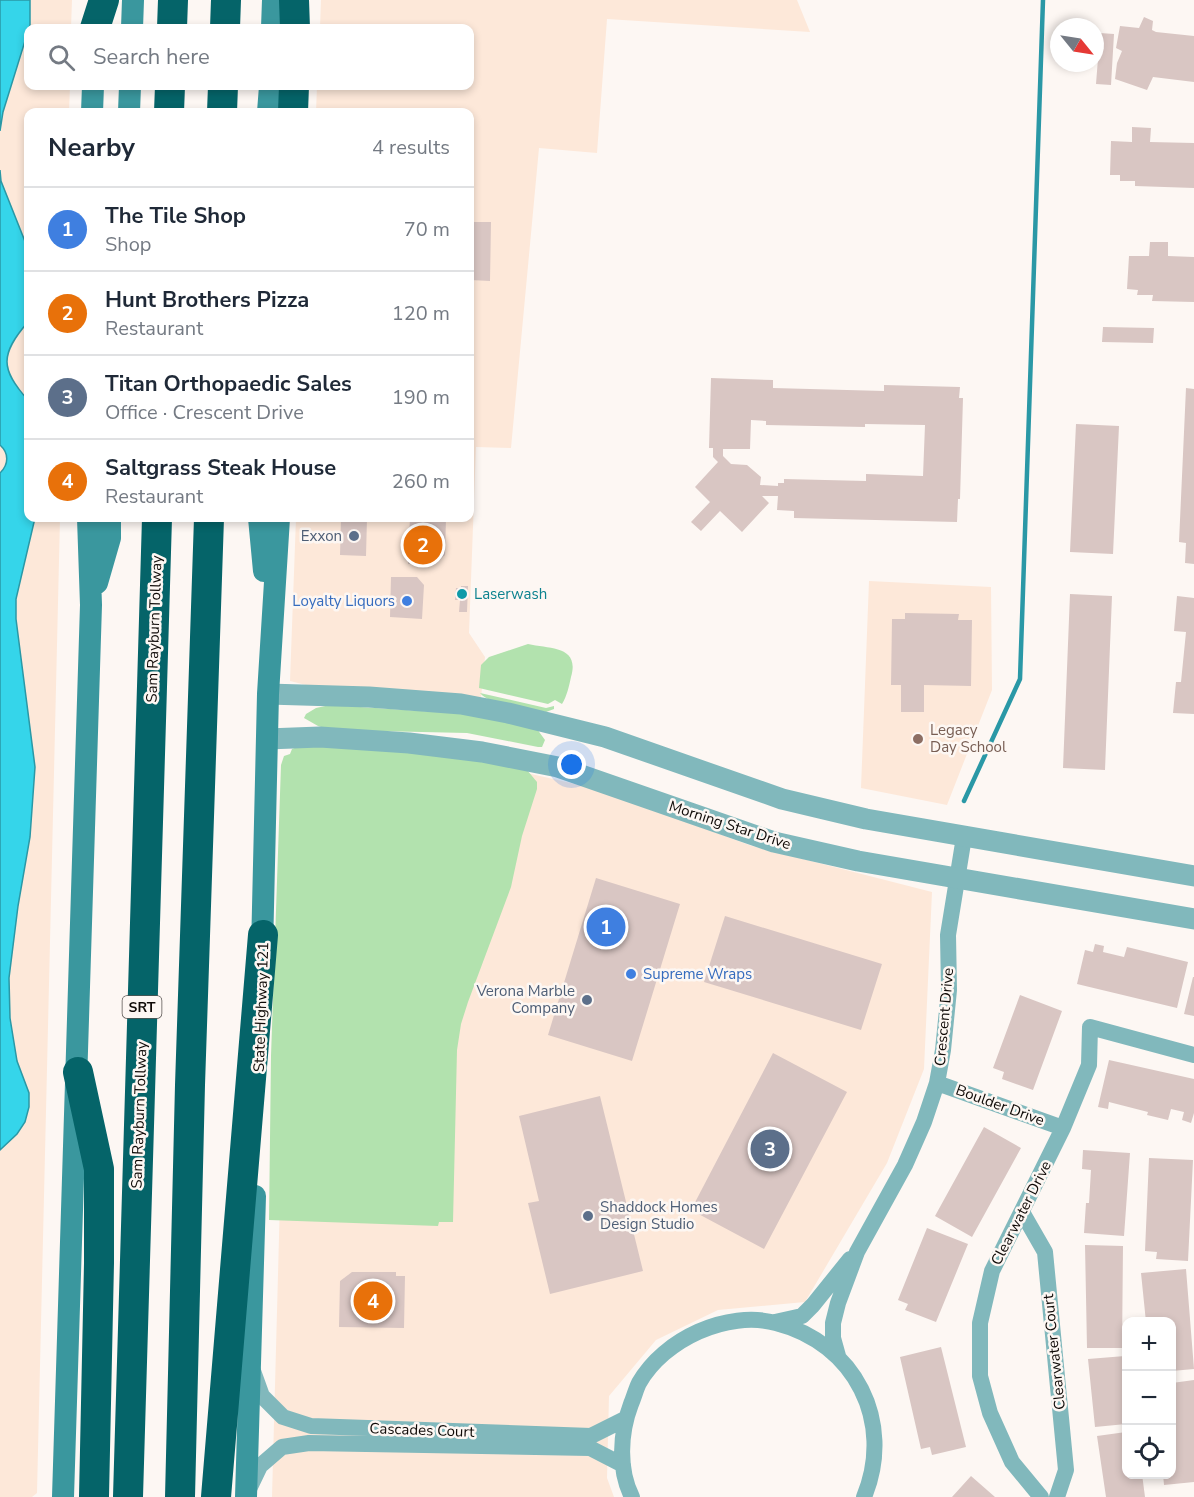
<!DOCTYPE html>
<html lang="en">
<head>
<meta charset="utf-8">
<style>
	body { margin:0; font-family:"Nunito Sans",sans-serif; background:#f6f6f7; color:#1f2937 }
	.controls { position:absolute; right:18px; bottom:18px; display:grid; overflow:hidden; border-radius:12px; box-shadow:0 3px 9px #0003 }
	.controls button { width:54px; height:54px; display:grid; place-items:center; padding:0; border:0; border-bottom:2px solid #e0e1e3; background:#fff; color:#1f2937; font:30px sans-serif }
	.compass { position:absolute; left:1050px; top:18px; width:54px; height:54px; border-radius:50%; background:#fff; box-shadow:0 3px 9px #0003; rotate:120deg }
	.you { position:absolute; left:572px; top:765px; width:21px; height:21px; margin:-15px; border:4px solid #fff; border-radius:50%; background:#1a73e8; box-shadow:0 0 0 9px #1a73e833 }
	.badge { display:grid; place-items:center; width:39px; height:39px; border-radius:50%; background:#b45309; color:#fff; font-size:20px; font-weight:700 }
	.pin { position:absolute; translate:-50% -50%; border:3px solid #fff; box-shadow:0 2px 6px #0006 }
	.list { margin:0; padding:0; list-style:none }
	h2 { display:flex; justify-content:space-between; align-items:center; height:78px; margin:0; padding:0 24px; font-size:26px }
	h2 small { font-size:20px; font-weight:400; color:#747a83 }
	.list li { display:grid; grid-template-columns:39px 1fr auto; gap:18px; align-items:center; box-sizing:border-box; height:84px; padding:0 24px; border-top:2px solid #e0e1e3 }
	.list b { display:block; font-size:22px; white-space:nowrap }
	.list p { margin:0; font-size:20px; white-space:nowrap; color:#747a83 }
	.list em { font-size:20px; font-style:normal; color:#747a83 }
	.icon { flex:none; width:33px; height:33px; fill:none; stroke:currentColor; stroke-width:2; stroke-linecap:round; stroke-linejoin:round }
	.map { position:relative; flex:none; width:1194px; height:1497px; overflow:hidden }
	.search { position:absolute; background:#fff; box-shadow:0 3px 9px #0003; left:24px; top:24px; width:450px; height:66px; display:flex; align-items:center; gap:15px; box-sizing:border-box; padding:0 21px; border-radius:12px; color:#747a83; font-size:22px }
	.panel { position:absolute; background:#fff; box-shadow:0 3px 9px #0003; left:24px; top:108px; width:450px; height:414px; border-radius:12px }
	.map>svg:first-child { display:block }
	.built { fill:#fde8d9 }
	.green { fill:#b2e2ae }
	.water { fill:#35d5ea; stroke:#2a98a6; stroke-width:1.5 }
	.lines { fill:none; stroke-linecap:round; stroke-linejoin:round }
	.stream { stroke:#2a98a6; stroke-width:4.5 }
	.building { fill:#d9c6c3; fill-rule:evenodd }
	.minor { stroke:#81b8bc; stroke-width:16 }
	.tertiary { stroke:#81b8bc; stroke-width:21 }
	.secondary { stroke:#3a979e; stroke-width:22 }
	.motorway { stroke:#056469; stroke-width:30 }
	.service-dot { fill:#5c6f8a; stroke:#fdf7f3; stroke-width:2 }
	.culture-dot { fill:#0f9aa8; stroke:#fdf7f3; stroke-width:2 }
	.shop-dot { fill:#3f7fe0; stroke:#fdf7f3; stroke-width:2 }
	.education-dot { fill:#8d6e63; stroke:#fdf7f3; stroke-width:2 }
	.labels { text-anchor:middle; dominant-baseline:central; stroke-width:5; stroke-linejoin:round; paint-order:stroke }
	.shield { fill:#fdf7f3; stroke:#56514e; stroke-width:1.5 }
	.shield-label { font-size:14px; font-weight:bold; fill:#0f0a07 }
	.service-label { font-size:15px; fill:#4e5e75; stroke:#fdf7f3; text-anchor:end }
	.culture-label { font-size:15px; fill:#0d838f; stroke:#fdf7f3; text-anchor:start }
	.shop-label { font-size:15px; fill:#366cbe; stroke:#fdf7f3; text-anchor:end }
	.street-label { font-size:15px; fill:#0f0a07; stroke:#fdf7f3 }
	.education-label { font-size:15px; fill:#785e54; stroke:#fdf7f3; text-anchor:start }
</style>
</head>
<body>
<div class="map">
<svg width="1194" height="1497" viewBox="0 0 1194 1497">
	<rect width="100%" height="100%" fill="#fdf7f3"/>
	<path class="built" d="M0,0H72L71,28H28V86H70L69,112H28V518H60L37,1493L32,1497H0Z
		M321,0H797L810,32L607,19L597,153L539,148L511,448L476,447L469,633L485,657L481,698L306,685L290,681L296,518H470V112H316L317,86H470V28H320Z
		M869,581L991,587L992,690L947,805L861,788Z
		M292,755L482,763L593,788L752,846L932,892L924,1069L887,1163L805,1302L718,1310L656,1340L609,1396L607,1478L614,1497H272Z"/>
	<path class="green" d="M528,644C551,649 580,646 571,677C569,686 567,696 562,704L555,700L548,704L479,688L481,665L489,657Z
		M480,693L546,708L554,706V709L546,712C530,708 490,706 480,693Z
		M330,705L467,714L537,729L545,740L542,747H538L467,733L331,730L318,726L304,718L306,714L316,708Z
		M300,746L398,749L480,759L527,770L537,782V789L522,836L511,887L468,1002L461,1024L457,1050L453,1222H439L438,1226L269,1220L271,1056L281,765L284,756L290,754L292,749Z"/>
	<path class="water" d="M0,0H30V25L3,112L0,131Z
		M0,170L1,181L28,249V322C0,354 0,369 28,400V518H35L16,599V619L35,767L30,837L18,906L9,978L10,1018L17,1061L29,1093V1107L25,1122L17,1134L0,1150V473C9,464 9,453 0,445Z"/>
	<g class="lines">
		<path class="stream" d="M964,801L1020,679L1043,0"/>
	</g>
	<path class="building" d="M1144,17L1153,21L1152,30L1156,32L1194,36V82L1153,77L1147,90L1115,79L1117,63L1122,51L1116,48L1120,26L1139,28Z
		M1100,33L1114,34L1111,85L1096,84Z
		M1132,127L1151,128L1150,142L1194,143V188L1135,186V181H1120V175H1110L1111,141L1132,142Z
		M470,222H491L490,281L470,280Z
		M1150,242H1168V256L1194,257V302L1152,301L1153,295H1137L1138,290L1127,289L1129,256H1149Z
		M1103,327L1154,328L1153,343L1102,342Z
		M711,378L773,380V388L884,391V385L960,387L959,398H963L960,499H958L957,522L794,518V511L777,510L778,496H762L769,503L742,532L720,511L701,531L691,522L710,502L695,487L718,462L713,457V448H709ZM751,420L766,421V425L865,427V424L925,425L923,476L866,474V481L784,479V483H778V486L760,485L761,477L747,465L731,464L723,456V449H750Z
		M1186,388L1194,389V564L1185,563L1186,543L1179,542Z
		M1076,424L1119,426L1113,554L1070,552Z
		M341,518H367L366,556L340,555Z
		M410,518H446L445,555L434,565L408,564Z
		M391,577H417L424,585L422,619L390,617Z
		M461,586H468L467,612H459L460,600H455L456,588H461Z
		M1070,594L1112,596L1105,770L1063,768Z
		M1177,596L1194,598V714L1173,713L1176,682H1181L1186,632L1174,631Z
		M905,613L959,614L958,620H972L971,686L924,685V712H901V685H891L892,619H905Z
		M596,878L680,904L632,1061L548,1035Z
		M725,916L882,964L861,1030L704,982Z
		M1095,944L1104,946L1103,952L1124,957L1127,947L1188,962L1177,1008L1077,984L1085,950L1093,952Z
		M1193,977H1194V1016L1184,1014Z
		M1020,995L1062,1011L1033,1090L1002,1079L1004,1072L993,1068Z
		M773,1053L847,1092L764,1249L691,1210Z
		M1109,1060L1194,1079V1113L1191,1123L1182,1120L1184,1112L1171,1109L1168,1120L1147,1115L1148,1112L1109,1102L1108,1109L1098,1107Z
		M600,1096L643,1271L550,1294L528,1203L539,1201L519,1116Z
		M984,1127L1021,1148L972,1237L935,1216Z
		M1083,1150L1130,1153L1124,1236L1084,1233L1086,1203H1089L1091,1170L1082,1169Z
		M1149,1158L1193,1160L1188,1261L1156,1259L1157,1252L1145,1251Z
		M927,1228L968,1244L936,1322L905,1310L908,1304L898,1300Z
		M1085,1245L1123,1246L1122,1348H1087Z
		M1186,1269L1194,1369L1172,1371V1322H1146L1141,1273Z
		M352,1272H396V1276H405L404,1328L339,1327L340,1281Z
		M941,1347L966,1447L932,1455L930,1447L921,1449L900,1357Z
		M1125,1356L1126,1424L1095,1427L1088,1359Z
		M1194,1380V1482L1164,1485L1163,1474H1172V1383Z
		M1126,1432V1474H1142L1145,1497H1106L1097,1436Z
		M971,1476L995,1497H952Z"/>
	<g class="lines">
		<path class="minor" d="M937,1083L1063,1128
			M1022,1212L1045,1252L1066,1470L1057,1497
			M775,1322L802,1316L813,1305L850,1259
			M838,1356L833,1338V1323L838,1303L857,1252L905,1165L924,1122L937,1083L943,1050L949,990L948,935L964,837
			M253,1371L262,1396L283,1417L311,1426L591,1436L625,1419
			M249,1489L260,1466L282,1447L309,1443L590,1448L623,1465
			M632,1497C618,1469 620,1433 631,1404C634,1397 636,1389 639,1383C664,1339 727,1310 776,1323C855,1343 895,1422 864,1497
			M1041,1497L1012,1462L990,1413L980,1376V1323L992,1271L1063,1128L1089,1065L1090,1027L1194,1055"/>
		<path class="tertiary" d="M268,694L369,697L461,704L508,713L605,737L782,799L866,819L1194,876
			M267,739L320,737L409,743L482,752L558,767L774,842L858,861L1194,919"/>
		<path class="secondary" d="M132,28L133,0
			M272,28L273,0
			M92,112L93,86
			M129,112L130,86
			M268,112L270,86
			M259,518L264,571
			M97,583L110,538V518
			M262,950L268,694L279,518
			M63,1497L91,605L88,518
			M246,1497L255,1196"/>
		<path class="motorway" d="M294,0L295,28
			M95,28L104,0
			M172,28L173,0
			M225,28L226,0
			M169,112L170,86
			M222,112L223,86
			M293,112L294,86
			M78,1072L99,1169V1263L94,1497
			M128,1497L157,518
			M180,1497L190,1085L209,518
			M216,1497L263,935"/>
	</g>
	<g class="service-dot">
		<circle cx="354" cy="536" r="6"/>
		<circle cx="587" cy="1000" r="6"/>
		<circle cx="588" cy="1216" r="6"/>
	</g>
	<circle class="culture-dot" cx="462" cy="594" r="6"/>
	<g class="shop-dot">
		<circle cx="407" cy="601" r="6"/>
		<circle cx="631" cy="974" r="6"/>
	</g>
	<circle class="education-dot" cx="918" cy="739" r="6"/>
	<g class="labels">
		<rect class="shield" x="122.5" y="996" width="39" height="22" rx="4.5"/>
		<g class="shield-label">
			<text x="142" y="1007">SRT</text>
		</g>
		<g class="service-label">
			<text x="342" y="536">Exxon</text>
			<text x="575" y="991">Verona Marble<tspan x="575" dy="17">Company</tspan></text>
			<text x="600" y="1207" text-anchor="start">Shaddock Homes<tspan x="600" dy="17">Design Studio</tspan></text>
		</g>
		<g class="culture-label">
			<text x="474" y="594">Laserwash</text>
		</g>
		<g class="shop-label">
			<text x="395" y="601">Loyalty Liquors</text>
			<text x="643" y="974" text-anchor="start">Supreme Wraps</text>
		</g>
		<g class="street-label">
			<text transform="translate(154 629) rotate(-88)">Sam Rayburn Tollway</text>
			<text transform="translate(730 825) rotate(18)">Morning Star Drive</text>
			<text transform="translate(261 1007) rotate(-88)">State Highway 121</text>
			<text transform="translate(944 1017) rotate(-85)">Crescent Drive</text>
			<text transform="translate(1000 1105) rotate(20)">Boulder Drive</text>
			<text transform="translate(139 1115) rotate(-88)">Sam Rayburn Tollway</text>
			<text transform="translate(1021 1213) rotate(-63)">Clearwater Drive</text>
			<text transform="translate(1054 1352) rotate(-96)">Clearwater Court</text>
			<text transform="translate(422 1430) rotate(2)">Cascades Court</text>
		</g>
		<g class="education-label">
			<text x="930" y="730">Legacy<tspan x="930" dy="17">Day School</tspan></text>
		</g>
	</g>
</svg>
<div class="controls">
<button>+</button>
<button>−</button>
<button><svg class="icon" aria-label="locate" viewBox="0 0 24 24"><circle cx="12" cy="12" r="6"/><path d="M12 2v4M12 18v4M2 12h4M18 12h4"/></svg></button>
</div>
<svg class="compass" viewBox="-18 -18 36 36"><path d="M0-13l5 13h-10z" fill="#e53935"/><path d="M0 13l5-13h-10z" fill="#747a83"/></svg>
<div class="you"></div>
<div class="pin badge" style="left:606px;top:927px;background:#3f7fe0">1</div>
<div class="pin badge" style="left:423px;top:545px;background:#e8710a">2</div>
<div class="pin badge" style="left:770px;top:1149px;background:#5c6f8a">3</div>
<div class="pin badge" style="left:373px;top:1301px;background:#e8710a">4</div>
<div class="search"><svg class="icon" aria-label="search" viewBox="0 0 24 24"><circle cx="10" cy="10" r="6"/><path d="M15 15l6 6"/></svg>Search here</div>
<section class="panel">
<h2>Nearby<small>4 results</small></h2>
<ul class="list">
<li><span class="badge" style="background:#3f7fe0">1</span><div><b>The Tile Shop</b><p>Shop</p></div><em>70 m</em></li>
<li><span class="badge" style="background:#e8710a">2</span><div><b>Hunt Brothers Pizza</b><p>Restaurant</p></div><em>120 m</em></li>
<li><span class="badge" style="background:#5c6f8a">3</span><div><b>Titan Orthopaedic Sales</b><p>Office · Crescent Drive</p></div><em>190 m</em></li>
<li><span class="badge" style="background:#e8710a">4</span><div><b>Saltgrass Steak House</b><p>Restaurant</p></div><em>260 m</em></li>
</ul>
</section>
</div>
</body>
</html>
